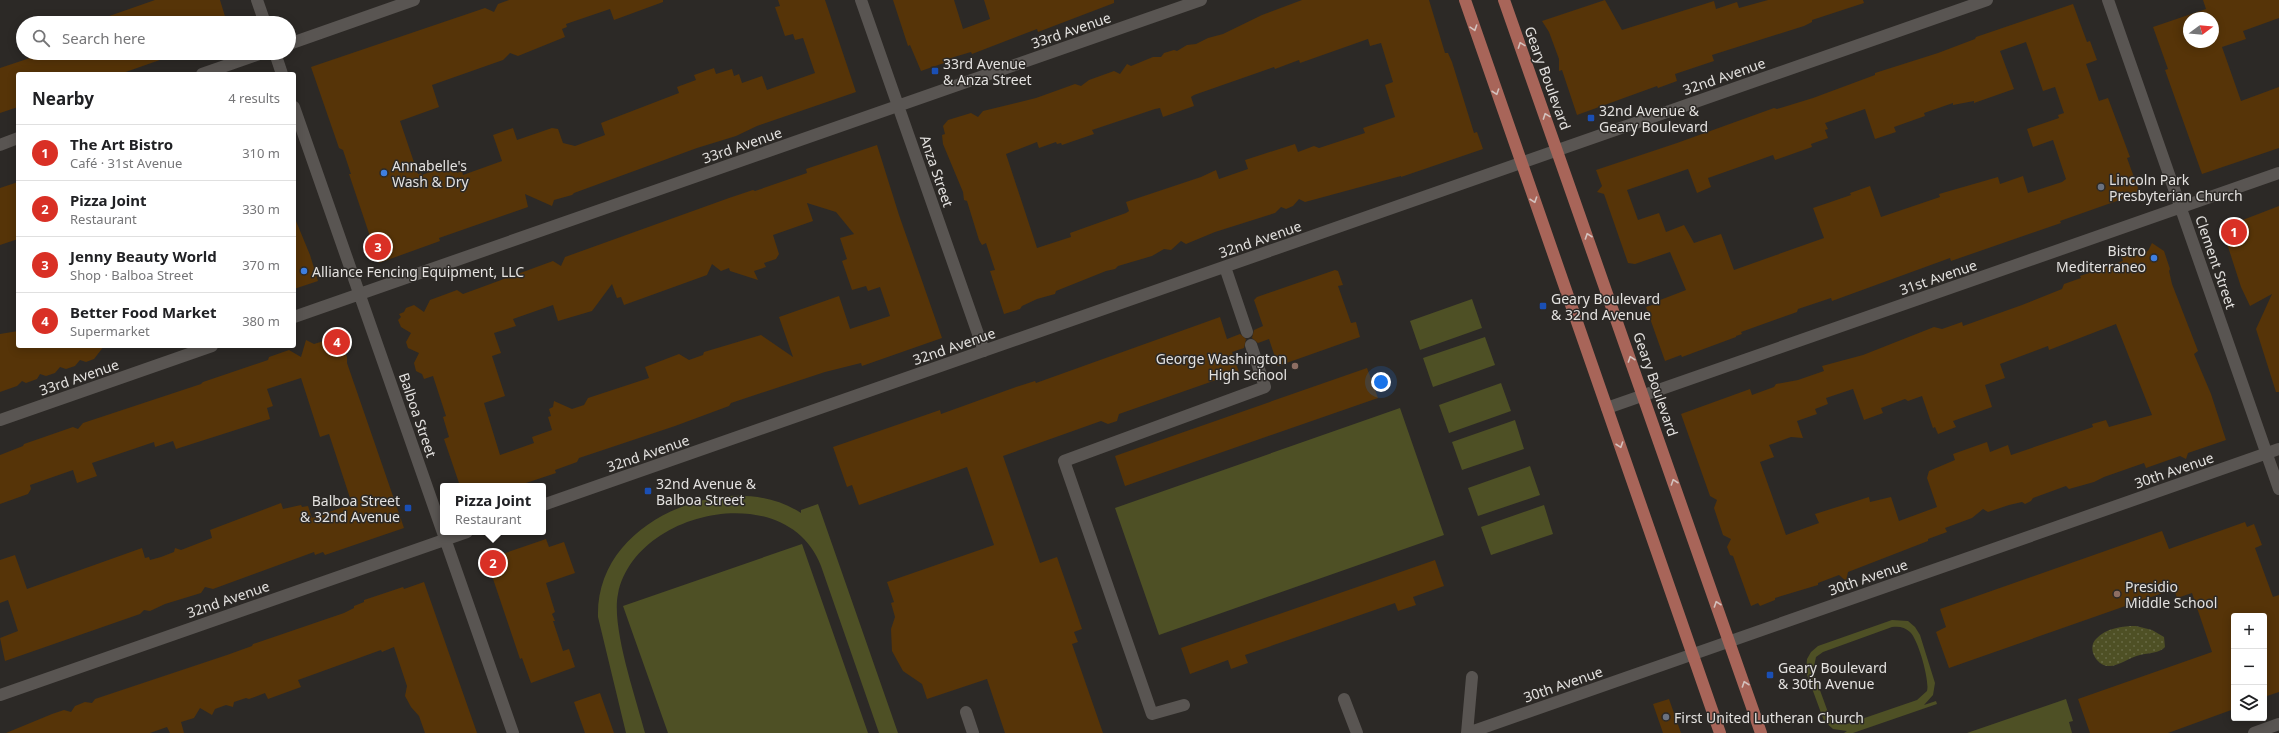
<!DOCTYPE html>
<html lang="en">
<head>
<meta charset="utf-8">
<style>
	body { margin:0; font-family:"Noto Sans",sans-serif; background:#f6f6f6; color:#202124 }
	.controls { position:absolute; right:12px; bottom:12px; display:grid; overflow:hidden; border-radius:4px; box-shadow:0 2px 10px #0003 }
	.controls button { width:36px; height:36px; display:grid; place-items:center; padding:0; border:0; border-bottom:1px solid #e0e0e0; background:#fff; color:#202124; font:20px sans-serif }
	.compass { position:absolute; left:2183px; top:12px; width:36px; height:36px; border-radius:50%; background:#fff; box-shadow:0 2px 10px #0003; rotate:74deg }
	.you { position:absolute; left:1381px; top:382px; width:14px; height:14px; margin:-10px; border:3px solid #fff; border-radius:50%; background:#1a73e8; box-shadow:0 0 0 6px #1a73e833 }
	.badge { display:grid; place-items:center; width:26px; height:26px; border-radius:50%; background:#d93025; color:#fff; font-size:13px; font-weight:700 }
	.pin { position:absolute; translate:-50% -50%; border:2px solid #fff; box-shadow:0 1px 4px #0006 }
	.popup { position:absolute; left:440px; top:483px; width:106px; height:52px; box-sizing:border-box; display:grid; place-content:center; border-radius:4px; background:#fff; filter:drop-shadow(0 1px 3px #0005); font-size:13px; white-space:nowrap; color:#757577 }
	.popup b { font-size:15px; color:#202124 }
	.popup::after { content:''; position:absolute; left:50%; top:100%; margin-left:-8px; border:8px solid transparent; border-top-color:#fff }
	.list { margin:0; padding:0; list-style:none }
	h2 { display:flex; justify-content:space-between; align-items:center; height:52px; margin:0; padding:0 16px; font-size:17px }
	h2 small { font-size:13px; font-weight:400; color:#757577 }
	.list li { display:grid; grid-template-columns:26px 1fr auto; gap:12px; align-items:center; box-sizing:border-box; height:56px; padding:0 16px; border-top:1px solid #e0e0e0 }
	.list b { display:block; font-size:15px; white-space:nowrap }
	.list p { margin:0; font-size:13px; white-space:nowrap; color:#757577 }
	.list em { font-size:13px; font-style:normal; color:#757577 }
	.icon { flex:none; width:22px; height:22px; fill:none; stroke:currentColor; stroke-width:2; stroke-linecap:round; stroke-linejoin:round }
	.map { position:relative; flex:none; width:2279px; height:733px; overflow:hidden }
	.search { position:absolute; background:#fff; box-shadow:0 2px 10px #0003; left:16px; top:16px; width:280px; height:44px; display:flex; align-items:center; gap:10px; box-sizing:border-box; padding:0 14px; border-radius:22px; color:#757577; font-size:15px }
	.panel { position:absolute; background:#fff; box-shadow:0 2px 10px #0003; left:16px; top:72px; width:280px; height:276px; border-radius:4px }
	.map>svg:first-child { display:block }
	.grass { fill:url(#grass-dots) }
	.garden { fill:#4e5025; fill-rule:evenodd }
	.building { fill:#563408; fill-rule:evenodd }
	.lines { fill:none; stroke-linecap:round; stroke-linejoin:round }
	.minor { stroke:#595552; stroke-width:12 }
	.major { stroke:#a86559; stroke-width:12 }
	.oneway { stroke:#d4c2be }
	.transit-dot { fill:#1a4fb4; stroke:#2c2926; stroke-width:1.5 }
	.shop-dot { fill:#3f7fe0; stroke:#2c2926; stroke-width:1.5 }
	.worship-dot { fill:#6b7280; stroke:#2c2926; stroke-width:1.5 }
	.education-dot { fill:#8d6e63; stroke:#2c2926; stroke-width:1.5 }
	.labels { text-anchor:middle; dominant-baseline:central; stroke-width:3; stroke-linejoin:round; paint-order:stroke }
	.street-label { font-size:14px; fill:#e3e1df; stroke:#2c2926 }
	.poi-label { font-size:14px; fill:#e3e1df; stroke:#2c2926; text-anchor:start }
</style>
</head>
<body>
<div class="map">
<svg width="2279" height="733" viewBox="0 0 2279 733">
	<defs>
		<pattern id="grass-dots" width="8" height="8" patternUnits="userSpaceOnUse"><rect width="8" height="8" fill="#4e5025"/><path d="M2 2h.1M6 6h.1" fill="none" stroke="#676944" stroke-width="1.8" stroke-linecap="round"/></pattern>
	</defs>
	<rect width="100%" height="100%" fill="#2c2926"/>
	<path class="grass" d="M2136,626L2152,630L2164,637L2165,647C2160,653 2148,653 2140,655C2130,657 2118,667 2108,666C2096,665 2087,648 2096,639C2106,628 2122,626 2136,626Z"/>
	<path class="garden" d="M1472,299L1482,328L1420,350L1410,321Z
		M1485,337L1495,365L1433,387L1423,358Z
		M1501,383L1511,411L1449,433L1439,405Z
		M1400,408L1444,535L1159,635L1115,508Z
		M1515,420L1524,449L1462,470L1452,442Z
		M1530,466L1540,495L1478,516L1468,488Z
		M730,496C756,495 779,499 801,513V510L818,504L898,733H879L821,566C787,477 634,510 618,594C611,627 636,698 645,733H626L598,617C596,545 665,501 730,496Z
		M1544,505L1553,534L1491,555L1481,527Z
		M802,544L868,733H668L623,606Z
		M1892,620L1908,621L1915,627L1920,635L1935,683L1933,695L1924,705L1936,701L1937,704L1853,733H1844L1847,731L1833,729L1824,721L1806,672L1807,659L1811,652L1818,646ZM1892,627C1899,626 1905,627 1910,632C1918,639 1930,681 1927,691L1917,700L1847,724L1836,723L1829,715L1813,671L1816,657L1823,652Z
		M2066,699L2073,721L2069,722L2072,733H1967Z"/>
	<path class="building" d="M155,0H220L227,23H95V21Z
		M509,0H663V2L614,20L610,9L566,24L567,27L562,29L565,37L518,56L510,53L503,60L432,85L439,107L400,121L418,174L421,173L422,175L454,163L457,173L462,171L463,175L502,161L493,135L513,128L517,140L552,128L558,129L563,143L575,146L605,135L601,123L679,93L677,87L696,80L694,75L714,68L716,74L732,69L734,76L739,74L742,83L762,76L767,90L815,73L803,38L795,40L793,34L785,36L775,7L780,6L778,0H825L856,92L757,126L736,136L697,148L574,193L572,195L554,200L552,206L525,194L528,207L439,238L440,241L379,263L349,174H351L343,150L339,148L311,67L485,8L494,12L498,4Z
		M893,0H954L963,29L990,19L984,0H1114V3L1038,32L1037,29L972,54L971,52L944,60V63L921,71L910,45L908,46Z
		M1302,0H1429L1445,53H1448L1452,62L1474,133L1477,132L1483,149L1401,177V176L1305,202L1299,199L1293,206L1286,209L1281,207L1275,213L1215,232L1186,244L1181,241L1171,250L1164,249L1152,256L1118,266L1115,269L1106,271L1056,291L1055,294L1037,299L1022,306L1020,309L1004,314L990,271L995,270L986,243L982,245L979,240L967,201L964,200L963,192L943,144L942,135L945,134L943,126L948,120L971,113L978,117L983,111L1036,98L1075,84L1081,86L1089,80L1114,71L1120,74L1127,64L1131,66L1153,57H1161L1164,53L1174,50L1177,51L1187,45L1196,44L1208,38L1223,34L1262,15ZM1368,39L1370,46L1381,43L1393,82L1385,85L1395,117L1363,128L1365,133L1319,148L1314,146L1298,152L1295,144L1245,160L1248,169L1219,179L1216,170L1201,177L1126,202L1129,211L1126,213L1070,233L1071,237L1037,248L1006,154L1037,142L1039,148L1056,142L1057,144L1061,143L1062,145L1094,134L1092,130L1155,109L1160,108L1163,117L1194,106L1191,97L1194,95L1274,67L1275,69L1299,60L1300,63Z
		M1605,0L1622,30L1714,1L1716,9L1737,2L1739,8L1768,0H1863L1864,3L1812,20V22L1804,26L1712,55L1714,61L1675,74L1677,81L1658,88L1657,86L1577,115L1562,70L1559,71V59L1549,32L1542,21Z
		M2203,0H2279V18L2243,31L2246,39L2222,47L2241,101L2279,87V148L2202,174L2165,70L2168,69L2153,27L2206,9ZM2189,18H2213V42H2189Z
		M2073,4L2087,42L2090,41L2097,60L2086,64L2092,81L2099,101L2108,98L2130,157L2127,158L2139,191L2127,195L2128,197L2060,221L2061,223L1951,261L1950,258L1832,301L1831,298L1798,309L1797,312L1741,332L1742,334L1736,336V337L1682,357L1681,355L1665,361L1646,307L1655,304V302L1686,290L1670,252L1635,264L1628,263L1604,194L1597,192L1602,186L1596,170L1677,143L1774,108L1777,109L1813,98L1875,75V73L1938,53L1975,39L1976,37ZM2026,42L2043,91L2055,87L2064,113L2058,115L2059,118L2027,129L2033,147L2053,140L2066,179L2062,182L2028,193L2023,176L2000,184L1998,177L1939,194L1940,197L1881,217L1870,186L1850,193L1851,195L1813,208L1824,238L1734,270L1721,234L1694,243L1684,225L1666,232L1659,213L1638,220L1627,190L1688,169L1697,193L1711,187L1708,178L1773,155L1775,160L1812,147L1811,144L1828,138L1825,130L1828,129L1825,123L1865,109L1875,139L1896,132L1894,127L1925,116L1924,113L1953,103V105L1974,101V103L2014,89L2000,51Z
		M45,53H174V55L120,74H18V107L0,113V68Z
		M877,145L899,215L942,338L862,366L861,363L825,372L731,403L729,406L675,426L579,458L577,462L555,470L556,473L526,483L527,486H460L444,439L449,437L443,417L446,416L433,376L424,379L422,374L416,371L414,363L419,353L408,348L406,342L411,333L401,327L398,320L401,317L399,314L404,312L406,308L414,305L424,312L430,300L457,290L463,294L553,261L561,266L565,257L729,198L753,190L755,191L807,173L806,169ZM807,203L836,212L854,234L840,238L847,259L842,261L852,290L866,286L868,291L880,287L890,316L850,329L839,296L779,317L793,357L761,335L704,352L703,355L689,360L679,354L645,367L649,378L588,398L584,405L572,409L554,401L553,407L549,409L551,416L548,417L552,430L532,437L534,443L500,455L484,403L505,396L492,356L501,353L494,333L516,326L513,319L553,305L558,321L592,311L612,284L617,298L621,297L624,305L707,275L712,264L721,271L729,268L730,271L758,280L754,271L766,267L764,263L776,259L779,254L773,235L813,221Z
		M18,182V239L0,245V188Z
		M2279,206V392H2276L2256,329L2272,294L2250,306L2241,287L2222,228Z
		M294,221H296L310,255L318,281L294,289Z
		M2152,243L2164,251L2170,269L2169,271L2172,284L2198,351L2194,354L2211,394L2226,440L2188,453L2186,459L2180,456L2146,468L2144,463L2104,477L2094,482L2069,489L2066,486L2033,498L2031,501L2025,504L2022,502L2009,505L1988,512L1983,509L1972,518L1945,528L1947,532L1928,539V541L1848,572L1846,581L1839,575L1818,583V585L1775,598V600L1760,606L1758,603L1751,606L1733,556L1730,555L1727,547L1731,539L1723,535L1714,508L1717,500L1710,496L1681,414L1750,389L1752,395L1774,387L1776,384L1798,380L1824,371L1822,366L1863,355L1934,327L1942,329L1962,322L1963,326L2022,305L2062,289L2064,284L2081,278L2080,276L2123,261L2120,251L2133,257L2148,251ZM2116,324L2152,415L2109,427L2106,420L2092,424L2093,427L2011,455L2008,445L1990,452L1987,442L1953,454L1955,460L1929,471L1927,478L1937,507L1899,521L1891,497L1870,502L1869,497L1815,514L1819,523L1786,535L1760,462L1774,457L1769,445L1791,437L1803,438L1797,421L1817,414L1815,409L1828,404L1826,398L1853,389L1864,420L1883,413L1881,408L1905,399L1908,401L1922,396L1933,428L1935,427L1938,434L1956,427L1953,421L1992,407L1985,385L2005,378L2000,364L2048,346L2049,350Z
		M1335,270L1338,271L1343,285L1338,286L1351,323L1356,322L1360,337L1278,366L1269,339L1258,343L1252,338L1254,330L1263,326L1254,300L1257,297Z
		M1220,317L1227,339L1240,334L1246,339L1244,348L1232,352L1239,372L1119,414L1117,421L1108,424L1101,421L1003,456L1040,563L1057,557L1082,629L1074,632L1078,642L1072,644L1103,733H1005L987,679L927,699L922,684L903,671L892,651L891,629L895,617L891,603L894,602L887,582L994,545L967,467L859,505L852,485L847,487L833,447L940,410L941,414L1016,387L1035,381L1036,383Z
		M330,330L341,340L347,357V363L404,528L325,555L323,552L315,555L314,552L213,589L205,587L201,593L165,604L150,611L144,610L140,614L5,661L0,638L18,631L8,600L0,603V560L15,555L27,589L142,548L145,558L149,557L150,560L161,557L174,552L175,548L181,550L212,538L210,530L281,503L283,509L301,505L302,507L308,506L312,518L352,504L329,434L320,437L301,378L267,389L273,406L267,408L270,419L176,449L173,441L155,447L154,442L92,463L97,476L77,483L73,470L30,485L31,489L28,494L0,504V455L23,446L24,444L73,427L78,429L83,423L201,384L203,382L268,360L269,357L289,350L301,357L306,340L314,344L327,340Z
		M18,331V346H104L94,359L86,362L80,360L75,366L66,369L60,367L55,373L46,376L40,374L37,379L26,383L22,381L17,386L0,392V334Z
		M1367,368L1378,398L1125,486L1115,456Z
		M2245,522L2247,527L2254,524L2262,545L2255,548L2273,597L2279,595V692L2264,697V616H2234V709L2168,733H2090L2078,699L2212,652L2192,593L2177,598L2174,589L1949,668L1936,632L1946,627L1940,609L2162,531L2169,549Z
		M546,539L549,547L564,542L575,573L546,583L555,612L552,614L555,621H553L563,651L569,649L575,667L531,683L522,658L520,659L487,561L488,559Z
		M1435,560L1444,586L1413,597L1416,605L1398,611L1395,603L1245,655L1248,663L1231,669L1228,660L1190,674L1181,648Z
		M424,582L477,733H425L419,716L411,707L405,696L407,686L394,647L382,652L381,650L298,680L301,687L268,699L265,693L249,699L246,698L234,702L233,707L226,705L215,709L212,715L200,708L194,718L181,722L184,733H170L167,727L150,733H6L52,714L64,710L71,712L75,706L85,702L92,703L95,699L227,655L252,646L253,644L344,613L354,608V606L364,602V600L403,587L404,589Z
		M600,693L614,733H585L574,702Z
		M1669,699L1681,733H1663L1653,704Z"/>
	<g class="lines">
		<path class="minor" d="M257,0L265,23
			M861,0L984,351
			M2108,0L2279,489
			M289,44L414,0
			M275,53L282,74
			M202,74L262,53
			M294,107L513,733
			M0,145L18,138
			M1225,267L1247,332
			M294,317L1201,0
			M1607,408L2279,173
			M0,420L212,346
			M543,505L1987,0
			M0,695L467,532
			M1344,699L1357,733
			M1184,705L1152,714L1064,461L1265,387L1251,345
			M966,712L973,733
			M1467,733L1472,677
			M1468,733L2279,449
			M2254,733L2279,724"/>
		<path class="major" d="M1465,0L1720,733
			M1504,0L1761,733"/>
	</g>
	<defs><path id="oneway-chevron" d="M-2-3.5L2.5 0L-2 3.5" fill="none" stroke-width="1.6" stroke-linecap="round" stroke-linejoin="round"/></defs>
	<g class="oneway">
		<use href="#oneway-chevron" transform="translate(1474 28) rotate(72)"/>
		<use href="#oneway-chevron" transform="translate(1521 45) rotate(-110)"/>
		<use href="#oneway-chevron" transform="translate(1496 92) rotate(71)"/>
		<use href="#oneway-chevron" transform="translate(1546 116) rotate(-110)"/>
		<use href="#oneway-chevron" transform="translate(1534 200) rotate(71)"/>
		<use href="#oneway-chevron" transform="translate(1588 236) rotate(-109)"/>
		<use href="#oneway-chevron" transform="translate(1631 359) rotate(-109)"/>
		<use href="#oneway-chevron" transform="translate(1620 445) rotate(71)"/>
		<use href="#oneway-chevron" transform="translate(1674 482) rotate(-109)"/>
		<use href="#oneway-chevron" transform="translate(1717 604) rotate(-109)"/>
		<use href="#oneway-chevron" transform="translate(1745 684) rotate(-109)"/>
	</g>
	<g class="transit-dot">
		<rect x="931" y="67" width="8" height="8" rx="2"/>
		<rect x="1587" y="114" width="8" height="8" rx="2"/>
		<rect x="1539" y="302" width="8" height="8" rx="2"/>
		<rect x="644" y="487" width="8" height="8" rx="2"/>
		<rect x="404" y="504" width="8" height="8" rx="2"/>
		<rect x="1766" y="671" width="8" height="8" rx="2"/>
	</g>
	<g class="shop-dot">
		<circle cx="384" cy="173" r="4"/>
		<circle cx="2154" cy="258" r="4"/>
		<circle cx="304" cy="271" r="4"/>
	</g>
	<g class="worship-dot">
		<circle cx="2101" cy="187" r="4"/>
		<circle cx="1666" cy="717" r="4"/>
	</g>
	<g class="education-dot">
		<circle cx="1295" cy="366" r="4"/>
		<circle cx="2117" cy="594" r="4"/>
	</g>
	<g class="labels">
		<g class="street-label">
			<text transform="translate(1071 30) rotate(-19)">33rd Avenue</text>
			<text transform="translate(1724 76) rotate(-19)">32nd Avenue</text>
			<text transform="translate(1548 78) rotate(70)">Geary Boulevard</text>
			<text transform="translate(742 145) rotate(-19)">33rd Avenue</text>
			<text transform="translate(937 171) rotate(71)">Anza Street</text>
			<text transform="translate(1260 239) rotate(-19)">32nd Avenue</text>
			<text transform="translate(2216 262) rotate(71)">Clement Street</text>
			<text transform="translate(1938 277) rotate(-19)">31st Avenue</text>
			<text transform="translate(954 346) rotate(-19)">32nd Avenue</text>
			<text transform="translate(79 377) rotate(-19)">33rd Avenue</text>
			<text transform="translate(1656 384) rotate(71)">Geary Boulevard</text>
			<text transform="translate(418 415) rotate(71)">Balboa Street</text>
			<text transform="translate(648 453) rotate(-19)">32nd Avenue</text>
			<text transform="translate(2174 470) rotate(-19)">30th Avenue</text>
			<text transform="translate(1868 577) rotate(-19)">30th Avenue</text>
			<text transform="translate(228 599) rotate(-19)">32nd Avenue</text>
			<text transform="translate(1563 684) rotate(-19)">30th Avenue</text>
		</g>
		<g class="poi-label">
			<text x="943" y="63">33rd Avenue<tspan x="943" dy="16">&amp; Anza Street</tspan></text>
			<text x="1599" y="110">32nd Avenue &amp;<tspan x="1599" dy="16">Geary Boulevard</tspan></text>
			<text x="392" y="165">Annabelle's<tspan x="392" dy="16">Wash &amp; Dry</tspan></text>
			<text x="2109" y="179">Lincoln Park<tspan x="2109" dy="16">Presbyterian Church</tspan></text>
			<text x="2146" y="250" text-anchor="end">Bistro<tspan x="2146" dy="16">Mediterraneo</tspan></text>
			<text x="312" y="271">Alliance Fencing Equipment, LLC</text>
			<text x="1551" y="298">Geary Boulevard<tspan x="1551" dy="16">&amp; 32nd Avenue</tspan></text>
			<text x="1287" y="358" text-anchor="end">George Washington<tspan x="1287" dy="16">High School</tspan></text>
			<text x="656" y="483">32nd Avenue &amp;<tspan x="656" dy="16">Balboa Street</tspan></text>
			<text x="400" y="500" text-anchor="end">Balboa Street<tspan x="400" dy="16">&amp; 32nd Avenue</tspan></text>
			<text x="2125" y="586">Presidio<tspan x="2125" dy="16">Middle School</tspan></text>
			<text x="1778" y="667">Geary Boulevard<tspan x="1778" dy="16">&amp; 30th Avenue</tspan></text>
			<text x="1674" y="717">First United Lutheran Church</text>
		</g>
	</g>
</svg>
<div class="controls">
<button>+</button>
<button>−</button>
<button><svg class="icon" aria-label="layers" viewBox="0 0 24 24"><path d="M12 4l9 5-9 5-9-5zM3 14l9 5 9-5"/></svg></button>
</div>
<svg class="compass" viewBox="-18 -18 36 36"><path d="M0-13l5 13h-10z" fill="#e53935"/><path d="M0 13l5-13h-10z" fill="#757577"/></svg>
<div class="you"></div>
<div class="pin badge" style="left:2234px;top:232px">1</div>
<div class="pin badge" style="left:493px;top:563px">2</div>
<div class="popup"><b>Pizza Joint</b>Restaurant</div>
<div class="pin badge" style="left:378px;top:247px">3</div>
<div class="pin badge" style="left:337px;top:342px">4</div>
<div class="search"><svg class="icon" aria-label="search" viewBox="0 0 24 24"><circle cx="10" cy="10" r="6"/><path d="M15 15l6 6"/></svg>Search here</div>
<section class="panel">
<h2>Nearby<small>4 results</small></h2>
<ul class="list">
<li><span class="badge">1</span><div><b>The Art Bistro</b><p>Café · 31st Avenue</p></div><em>310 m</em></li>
<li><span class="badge">2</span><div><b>Pizza Joint</b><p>Restaurant</p></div><em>330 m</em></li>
<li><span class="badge">3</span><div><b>Jenny Beauty World</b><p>Shop · Balboa Street</p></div><em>370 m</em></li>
<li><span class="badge">4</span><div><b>Better Food Market</b><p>Supermarket</p></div><em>380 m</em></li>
</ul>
</section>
</div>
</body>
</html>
